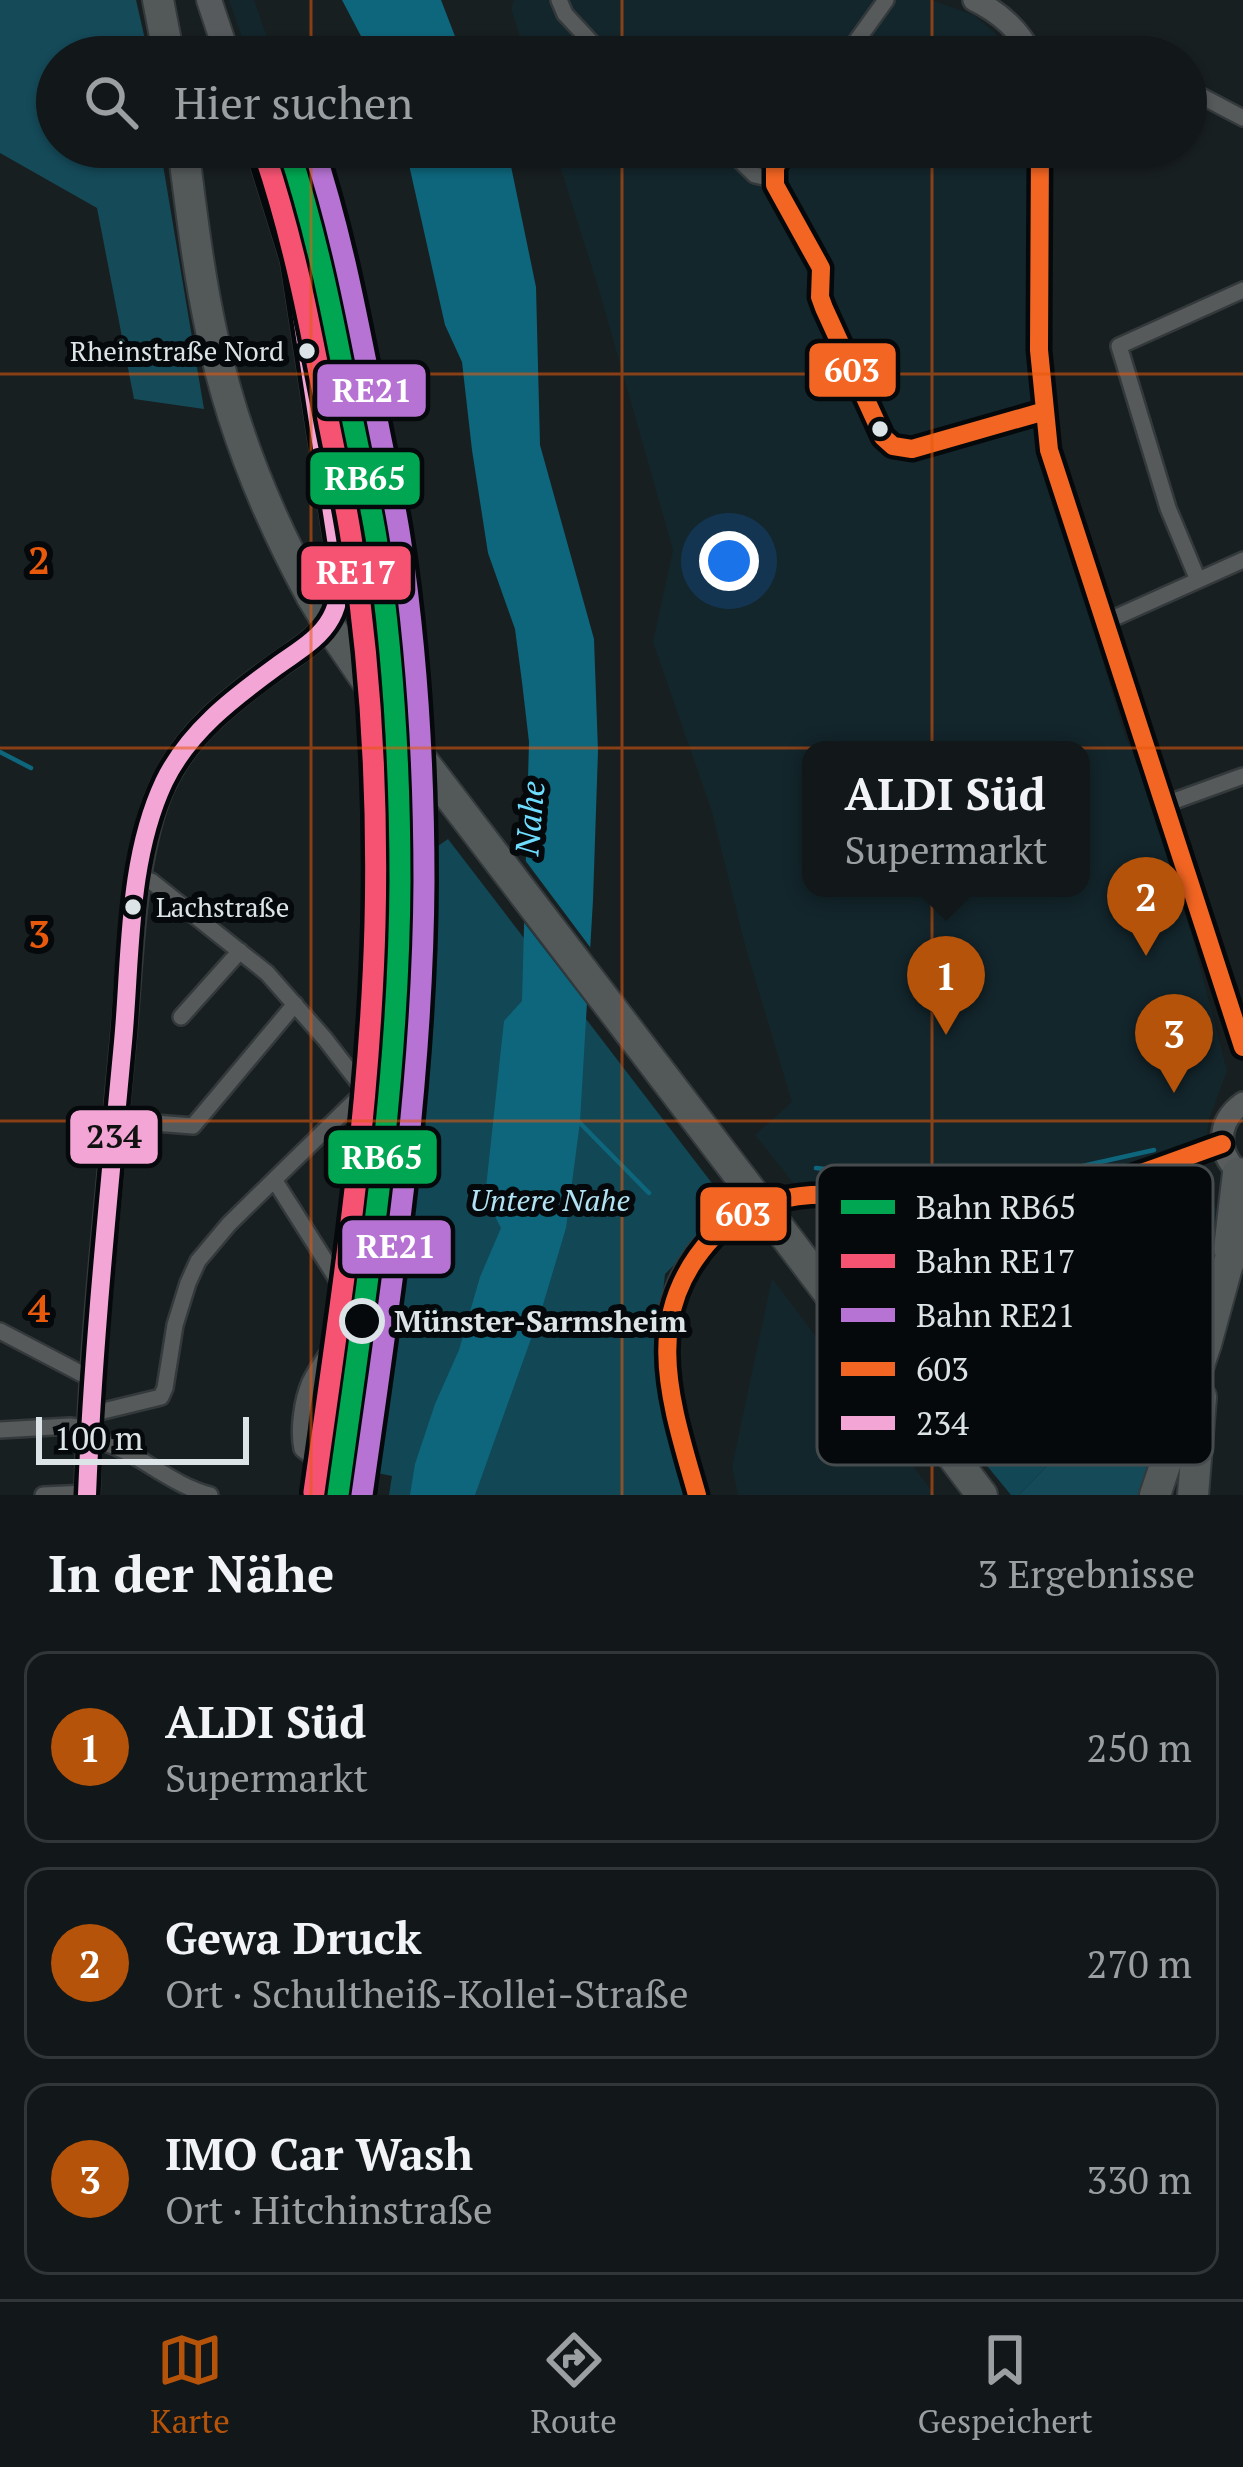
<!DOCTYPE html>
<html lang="de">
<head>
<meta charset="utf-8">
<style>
	body { margin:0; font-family:"PT Serif",serif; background:#1f2426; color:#f1f3f6 }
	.scale { position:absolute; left:36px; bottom:30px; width:213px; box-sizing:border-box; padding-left:12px; border:6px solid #dce4e7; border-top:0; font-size:33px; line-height:42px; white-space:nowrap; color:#dce4e7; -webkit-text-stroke:9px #05090b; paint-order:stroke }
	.you { position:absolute; left:729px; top:561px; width:42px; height:42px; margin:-30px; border:9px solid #fff; border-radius:50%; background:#1a73e8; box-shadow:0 0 0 18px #1a73e833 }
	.badge { display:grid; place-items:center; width:78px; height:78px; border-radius:50%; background:#b45309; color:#fff; font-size:39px; font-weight:700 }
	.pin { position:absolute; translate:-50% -99px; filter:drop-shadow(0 3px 6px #0008) }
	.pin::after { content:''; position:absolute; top:63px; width:42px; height:36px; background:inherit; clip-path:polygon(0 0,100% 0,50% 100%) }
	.popup { position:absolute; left:802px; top:741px; width:288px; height:156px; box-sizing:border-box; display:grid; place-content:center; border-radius:24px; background:#121719; filter:drop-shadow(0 3px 9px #0005); font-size:39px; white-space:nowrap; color:#9c9fa2 }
	.popup b { font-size:45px; color:#f1f3f6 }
	.popup::after { content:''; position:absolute; left:50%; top:100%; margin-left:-24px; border:24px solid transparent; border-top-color:#121719 }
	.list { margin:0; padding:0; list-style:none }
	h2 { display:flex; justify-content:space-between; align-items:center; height:156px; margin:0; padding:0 48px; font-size:51px }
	h2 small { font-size:39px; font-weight:400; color:#9c9fa2 }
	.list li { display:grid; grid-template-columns:78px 1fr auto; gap:36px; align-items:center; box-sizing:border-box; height:192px; margin:0 24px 24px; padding:0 24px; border:3px solid #313638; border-radius:24px }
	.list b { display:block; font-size:45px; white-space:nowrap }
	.list p { margin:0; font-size:39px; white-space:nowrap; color:#9c9fa2 }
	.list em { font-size:39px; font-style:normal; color:#9c9fa2 }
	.icon { flex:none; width:66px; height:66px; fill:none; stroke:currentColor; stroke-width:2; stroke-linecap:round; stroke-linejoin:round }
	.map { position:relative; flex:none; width:1243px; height:1495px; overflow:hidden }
	.search { position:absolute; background:#121719; box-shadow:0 3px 9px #0004; left:36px; right:36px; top:36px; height:132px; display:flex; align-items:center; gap:30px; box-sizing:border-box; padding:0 42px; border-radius:66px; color:#9c9fa2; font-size:45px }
	.sheet { height:804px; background:#121719 }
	nav { display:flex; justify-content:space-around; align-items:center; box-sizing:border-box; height:168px; border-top:3px solid #313638; background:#121719; font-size:33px; color:#9c9fa2 }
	nav a { display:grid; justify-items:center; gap:6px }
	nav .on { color:#b45309 }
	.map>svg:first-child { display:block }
	.built { fill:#13262c; fill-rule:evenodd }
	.green { fill:#124755 }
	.forest { fill:#154a59 }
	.water { fill:#0e667c }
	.pier { fill:#181f21 }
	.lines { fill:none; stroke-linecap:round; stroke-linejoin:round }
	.stream { stroke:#0e667c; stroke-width:4.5 }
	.street-casing { stroke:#343a3c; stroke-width:20 }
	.secondary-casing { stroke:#343a3c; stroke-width:26 }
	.primary-casing { stroke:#343a3c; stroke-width:28 }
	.highway-casing { stroke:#343a3c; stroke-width:34 }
	.street { stroke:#575a5b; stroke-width:15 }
	.secondary { stroke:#595c5d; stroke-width:21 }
	.primary { stroke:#565a5c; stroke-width:24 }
	.highway { stroke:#535859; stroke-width:30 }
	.highway-bridge-casing { stroke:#343a3c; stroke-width:34; stroke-linecap:butt }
	.highway-bridge { stroke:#535859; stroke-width:30 }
	.bus-1-casing { stroke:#05090b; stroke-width:27 }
	.bus-2-casing { stroke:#05090b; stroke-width:27 }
	.bus-1 { stroke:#f26522; stroke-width:18 }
	.bus-2 { stroke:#f3a5d6; stroke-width:18 }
	.rail-1-casing { stroke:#05090b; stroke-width:30 }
	.rail-2-casing { stroke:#05090b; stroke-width:30 }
	.rail-3-casing { stroke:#05090b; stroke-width:30 }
	.rail-1 { stroke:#00a651; stroke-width:21 }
	.rail-2 { stroke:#f65372; stroke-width:21 }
	.rail-3 { stroke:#b673d3; stroke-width:21 }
	.grid { fill:none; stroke:#e8590c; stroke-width:3; stroke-opacity:0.55 }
	.bus-dot { fill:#dce4e7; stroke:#05090b; stroke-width:4.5 }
	.stop-dot { fill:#05090b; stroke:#dce4e7; stroke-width:6 }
	.labels { text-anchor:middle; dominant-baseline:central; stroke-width:12; stroke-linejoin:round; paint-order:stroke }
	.bus-label { font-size:27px; fill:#dce4e7; stroke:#05090b; text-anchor:end }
	.park-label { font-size:30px; font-style:italic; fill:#b1e3f4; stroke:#05090b }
	.stop-label { font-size:30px; font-weight:bold; fill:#dce4e7; stroke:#05090b; text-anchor:start }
	.water-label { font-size:33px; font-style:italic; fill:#6eddff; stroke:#05090b }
	.key { fill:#05090b; stroke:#464b4d; stroke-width:3 }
	.key-label { font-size:33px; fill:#dce4e7 }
	.grid-label { font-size:39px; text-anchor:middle; font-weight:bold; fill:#e8590c; stroke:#05090b; stroke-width:12; stroke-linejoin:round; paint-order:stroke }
	.line-badge { stroke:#05090b; stroke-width:4.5 }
	.badge-label { font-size:33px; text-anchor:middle; font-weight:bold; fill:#fff }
	.pale-badge-label { font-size:33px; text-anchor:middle; font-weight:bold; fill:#111 }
</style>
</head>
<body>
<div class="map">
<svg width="1243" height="1495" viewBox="0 0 1243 1495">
	<rect width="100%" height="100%" fill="#181f21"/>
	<path class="built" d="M229,0H254L274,57H249Z
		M514,0H931L974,15L995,33L1008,57H526L511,8Z
		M280,147H304L340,259L394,548L404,641L412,780L415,924L410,1017L397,1150L350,1495H331L337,1449L342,1447L374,1206L391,1018L390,776L371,551L315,265L297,196Z
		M554,147H1029L1043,461L1126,739L1134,753L1193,939L1227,1071L1209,1119L1202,1175L1224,1227L1212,1269L1193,1309L1158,1366L1101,1402L1039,1418L979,1401L914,1334L755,1135L792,1102L746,949L712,812L653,642L673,550L599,290ZM811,750H1081V888H811Z
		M772,1278L935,1495H738L732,1467Z"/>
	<path class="green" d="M448,839L731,1208L665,1274L656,1352L676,1470L684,1495H389L392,1476L363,1470L415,1176L422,1058L425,855Z
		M951,1422L1068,1444L1019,1495H1011Z"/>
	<path class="forest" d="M0,0H136L149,57H57V147H160L204,409L134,399L97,208L0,153Z
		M1173,1390L1139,1495H1019L1068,1444L1136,1415Z"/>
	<path class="water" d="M342,0H441L463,57H372Z
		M405,147H507L536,287L540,445L594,639L598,751L593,900L580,1122L566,1228L542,1308L475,1495H410L415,1464L435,1404L459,1350L480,1277L501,1228L485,1197L504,1021L522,1001L529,742L522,682L515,629L488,553L472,450L462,362L445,325Z"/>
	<path class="pier" d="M522,856L596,955L593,1012L519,916Z"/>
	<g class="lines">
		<path class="stream" d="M0,752L31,768
			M577,1120L649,1193
			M816,1168L918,1179L1020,1180L1154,1150"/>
		<g class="street-casing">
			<path id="street" d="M559,0L565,14L605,57
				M1031,52C1059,44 1091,44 1118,57
				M845,57L886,0
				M1186,88L1243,118
				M726,147L755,175L773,179
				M785,147C775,163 771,173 777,192L821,268L820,297L824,308L883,437L893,446L912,449L1045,411
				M1198,580L1168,508L1119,346L1243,290
				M1103,623L1243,560
				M1163,805L1243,776
				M181,1017L240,951
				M116,1120L193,1126L295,1004
				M275,1181L347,1295C353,1332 324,1352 310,1382C302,1401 298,1430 302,1449C319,1461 325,1474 323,1495
				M0,1331L84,1375L93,1376
				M91,1414L161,1397L165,1388L175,1325L188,1283L198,1261L229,1224L365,1091L325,1039L267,973L151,881L139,877
				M0,1430L70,1426L90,1429
				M89,1439C135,1447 165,1483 210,1495
				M43,1495L87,1493"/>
		</g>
		<g class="secondary-casing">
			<path id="secondary" d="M974,0C1001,13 1019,30 1033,57
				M1040,147L1039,350L1049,450L1243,1047
				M1243,1103C1215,1123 1216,1155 1243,1176
				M697,1495C673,1406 634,1302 719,1231C745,1210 777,1197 811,1195C872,1192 932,1208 993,1206C1072,1204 1148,1169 1222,1144"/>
		</g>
		<g class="primary-casing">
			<path id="primary" d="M209,0L228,57
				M87,1495C91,1344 109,1192 123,1041C131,965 131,871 157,799C179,739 227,702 277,666C296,652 319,640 331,618C340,601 340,584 340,565L293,259L258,147"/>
		</g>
		<g class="highway-casing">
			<path id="highway" d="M158,0L169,57
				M183,147C191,208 198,270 211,330C230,424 266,513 312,597
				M780,1229L982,1495
				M1229,1249L1238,1173
				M887,1369C913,1386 938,1405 966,1419C1023,1447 1093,1438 1142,1397C1171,1373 1192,1341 1214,1311
				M1155,1495L1206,1344L1227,1267L1243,1227
				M1193,1495L1201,1397"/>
		</g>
		<use href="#street" class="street"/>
		<use href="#secondary" class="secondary"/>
		<use href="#primary" class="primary"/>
		<use href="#highway" class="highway"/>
		<g class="highway-bridge-casing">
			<path id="highway-bridge" d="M312,597L334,633L412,747L780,1229"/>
		</g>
		<use href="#highway-bridge" class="highway-bridge"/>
		<g class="bus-1-casing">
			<path id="bus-1" d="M785,147L775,168V185L821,268L820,297L824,308L883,437L893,446L912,449L1045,411
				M1040,147L1039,350L1049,450L1243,1047
				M697,1495C671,1403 639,1316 713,1237C738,1211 776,1197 811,1195C872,1192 933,1208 994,1206C1073,1203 1148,1170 1222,1144"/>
		</g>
		<g class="bus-2-casing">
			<path id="bus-2" d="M87,1495C93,1343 109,1193 123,1042C131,957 127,861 164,782C188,732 233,698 277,666C296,652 319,640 331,618C340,602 340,583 340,565L293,259L258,147"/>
		</g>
		<use href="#bus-1" class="bus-1"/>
		<use href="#bus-2" class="bus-2"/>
		<g class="rail-1-casing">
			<path id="rail-1" d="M288,147C317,234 334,322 351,412C359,453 369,495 376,537C393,650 400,766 400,881C399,1087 366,1291 338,1495"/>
		</g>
		<g class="rail-2-casing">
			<path id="rail-2" d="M265,155C294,241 311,330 328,419C336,461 346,502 352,544C371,669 378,797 375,924C370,1114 341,1303 314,1492"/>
		</g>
		<g class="rail-3-casing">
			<path id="rail-3" d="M313,147C341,231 357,317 374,403C382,448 393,492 400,537C417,650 424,766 424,881C423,1087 391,1291 362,1495"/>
		</g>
		<use href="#rail-1" class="rail-1"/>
		<use href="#rail-2" class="rail-2"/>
		<use href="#rail-3" class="rail-3"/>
	</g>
	<path class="grid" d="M311,0V57M622,0V57M932,0V57M311,147V1495M622,147V1495M932,147V1495M0,374H1243M0,748H1243M0,1121H1243"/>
	<g class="bus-dot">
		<circle cx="307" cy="351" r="10"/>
		<circle cx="880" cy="429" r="10"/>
		<circle cx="133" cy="907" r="10"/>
	</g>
	<circle class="stop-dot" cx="362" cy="1321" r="20"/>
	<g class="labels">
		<g class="bus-label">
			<text x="284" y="351">Rheinstraße Nord</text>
			<text x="156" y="907" text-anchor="start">Lachstraße</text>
		</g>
		<g class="park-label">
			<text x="550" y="1200">Untere Nahe</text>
		</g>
		<g class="stop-label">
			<text x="394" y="1321">Münster-Sarmsheim</text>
		</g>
		<g class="water-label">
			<text transform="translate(529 818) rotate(-85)">Nahe</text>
		</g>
	</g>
	<rect x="817" y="1165" width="396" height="300" rx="18" class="key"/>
	<rect x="841" y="1200" width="54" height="14" fill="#00a651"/>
	<rect x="841" y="1254" width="54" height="14" fill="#f65372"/>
	<rect x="841" y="1308" width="54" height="14" fill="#b673d3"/>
	<rect x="841" y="1362" width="54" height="14" fill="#f26522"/>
	<rect x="841" y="1416" width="54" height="14" fill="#f3a5d6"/>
	<g class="key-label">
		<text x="916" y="1219">Bahn RB65</text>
		<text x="916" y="1273">Bahn RE17</text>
		<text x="916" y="1327">Bahn RE21</text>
		<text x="916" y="1381">603</text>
		<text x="916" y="1435">234</text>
	</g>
	<g class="grid-label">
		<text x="39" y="574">2</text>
		<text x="39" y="948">3</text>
		<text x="39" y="1322">4</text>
	</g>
	<g class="line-badge">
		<rect x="807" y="341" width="91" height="58" rx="12" fill="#f26522"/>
		<rect x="315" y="362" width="113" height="57" rx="12" fill="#b673d3"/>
		<rect x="308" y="450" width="114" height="57" rx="12" fill="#00a651"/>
		<rect x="299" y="544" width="114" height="58" rx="12" fill="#f65372"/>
		<rect x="68" y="1108" width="92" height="58" rx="12" fill="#f3a5d6"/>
		<rect x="326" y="1128" width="113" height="58" rx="12" fill="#00a651"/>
		<rect x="698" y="1185" width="91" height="58" rx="12" fill="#f26522"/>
		<rect x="340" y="1218" width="113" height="58" rx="12" fill="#b673d3"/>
	</g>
	<g class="badge-label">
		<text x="852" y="382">603</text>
		<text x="372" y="402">RE21</text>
		<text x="365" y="490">RB65</text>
		<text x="356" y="584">RE17</text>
		<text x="382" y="1169">RB65</text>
		<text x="743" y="1226">603</text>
		<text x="396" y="1258">RE21</text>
	</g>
	<g class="pale-badge-label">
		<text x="114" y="1148">234</text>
	</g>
</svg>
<div class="scale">100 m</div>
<div class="you"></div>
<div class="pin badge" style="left:946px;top:1035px">1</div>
<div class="popup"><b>ALDI Süd</b>Supermarkt</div>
<div class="pin badge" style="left:1146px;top:956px">2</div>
<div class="pin badge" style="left:1174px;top:1093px">3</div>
<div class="search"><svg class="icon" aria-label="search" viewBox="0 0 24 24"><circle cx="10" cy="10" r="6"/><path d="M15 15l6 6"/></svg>Hier suchen</div>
</div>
<section class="sheet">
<h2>In der Nähe<small>3 Ergebnisse</small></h2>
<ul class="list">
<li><span class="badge">1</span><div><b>ALDI Süd</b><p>Supermarkt</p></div><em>250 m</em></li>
<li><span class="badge">2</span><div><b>Gewa Druck</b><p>Ort · Schultheiß-Kollei-Straße</p></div><em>270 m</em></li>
<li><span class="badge">3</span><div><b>IMO Car Wash</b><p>Ort · Hitchinstraße</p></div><em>330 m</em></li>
</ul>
</section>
<nav>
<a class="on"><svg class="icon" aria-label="map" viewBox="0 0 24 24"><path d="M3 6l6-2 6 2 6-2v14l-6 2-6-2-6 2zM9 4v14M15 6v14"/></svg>Karte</a>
<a><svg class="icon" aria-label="directions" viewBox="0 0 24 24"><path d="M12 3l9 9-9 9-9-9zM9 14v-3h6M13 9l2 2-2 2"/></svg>Route</a>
<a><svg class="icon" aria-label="saved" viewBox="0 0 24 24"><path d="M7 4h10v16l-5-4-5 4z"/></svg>Gespeichert</a>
</nav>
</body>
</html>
